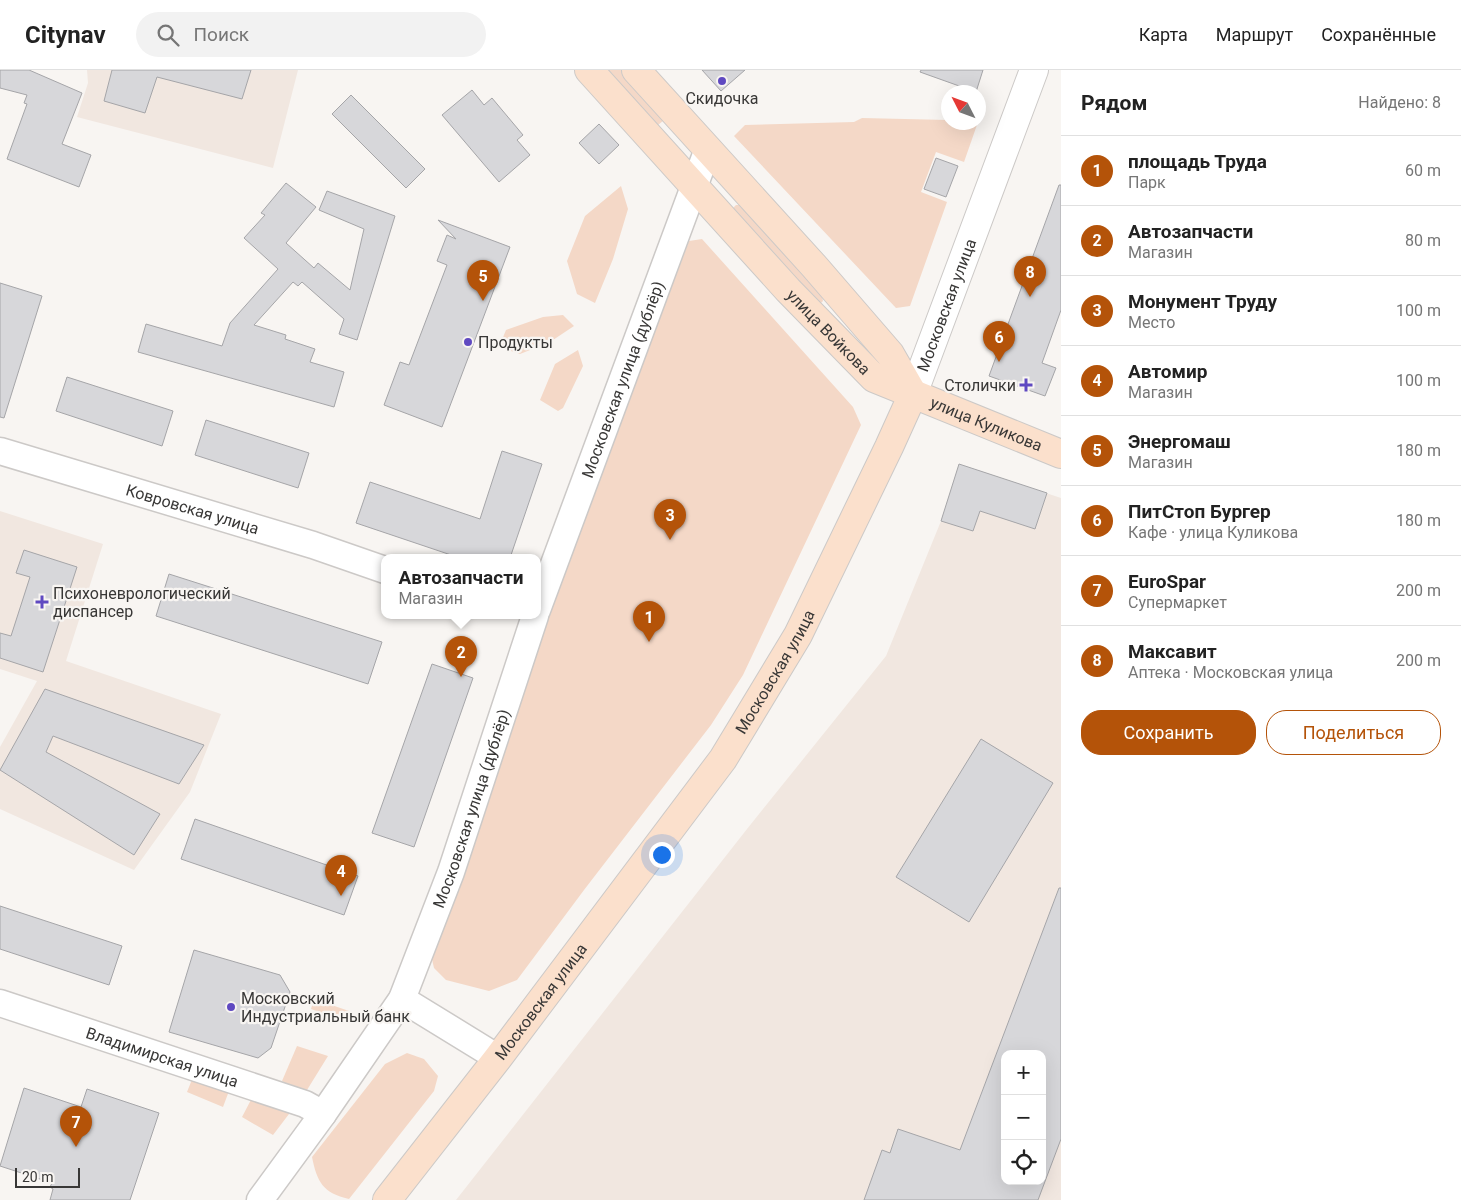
<!DOCTYPE html>
<html lang="ru">
<head>
<meta charset="utf-8">
<style>
	body { margin:0; font-family:Roboto,sans-serif; background:#f2f2f2; color:#222 }
	.controls { position:absolute; right:15px; bottom:15px; display:grid; overflow:hidden; border-radius:10px; box-shadow:0 5px 20px #0002 }
	.controls button { width:45px; height:45px; display:grid; place-items:center; padding:0; border:0; border-bottom:1px solid #e0e0e0; background:#fff; color:#222; font:25px sans-serif }
	.compass { position:absolute; left:941px; top:15px; width:45px; height:45px; border-radius:50%; background:#fff; box-shadow:0 5px 20px #0002; rotate:312deg }
	.scale { position:absolute; left:15px; bottom:12px; width:65px; box-sizing:border-box; padding-left:5px; border:2px solid #383736; border-top:0; font-size:14px; line-height:18px; white-space:nowrap; color:#383736; -webkit-text-stroke:4px #f8f5f2; paint-order:stroke }
	.you { position:absolute; left:661px; top:784px; width:18px; height:18px; margin:-12px; border:4px solid #fff; border-radius:50%; background:#1a73e8; box-shadow:0 0 0 8px #1a73e833 }
	.badge { display:grid; place-items:center; width:32px; height:32px; border-radius:50%; background:#b45309; color:#fff; font-size:16px; font-weight:700 }
	.pin { position:absolute; translate:-50% -41px; filter:drop-shadow(0 1px 2px #0008) }
	.pin::after { content:''; position:absolute; top:26px; width:18px; height:15px; background:inherit; clip-path:polygon(0 0,100% 0,50% 100%) }
	.popup { position:absolute; left:381px; top:484px; width:160px; height:65px; box-sizing:border-box; display:grid; place-content:center; border-radius:10px; background:#fff; filter:drop-shadow(0 1px 4px #0005); font-size:16px; white-space:nowrap; color:#767676 }
	.popup b { font-size:19px; color:#222 }
	.popup::after { content:''; position:absolute; left:50%; top:100%; margin-left:-10px; border:10px solid transparent; border-top-color:#fff }
	.list { margin:0; padding:0; list-style:none }
	h2 { display:flex; justify-content:space-between; align-items:center; height:65px; margin:0; padding:0 20px; font-size:21px }
	h2 small { font-size:16px; font-weight:400; color:#767676 }
	.list li { display:grid; grid-template-columns:32px 1fr auto; gap:15px; align-items:center; box-sizing:border-box; height:70px; padding:0 20px; border-top:1px solid #e0e0e0 }
	.list b { display:block; font-size:19px; white-space:nowrap }
	.list p { margin:0; font-size:16px; white-space:nowrap; color:#767676 }
	.list em { font-size:16px; font-style:normal; color:#767676 }
	.actions { display:flex; gap:10px; padding:15px 20px }
	.actions a { flex:1; padding:11px 0; border:1px solid #b45309; border-radius:20px; text-align:center; font-size:18px; color:#b45309 }
	.actions .main { background:#b45309; color:#fff }
	.icon { flex:none; width:28px; height:28px; fill:none; stroke:currentColor; stroke-width:2; stroke-linecap:round; stroke-linejoin:round }
	.map { position:relative; flex:none; width:1061px; height:1130px; overflow:hidden }
	header { display:flex; align-items:center; gap:30px; box-sizing:border-box; height:70px; padding:0 25px; background:#fff; border-bottom:1px solid #e0e0e0 }
	header strong { font-size:24px }
	nav { display:flex; gap:28px; margin-inline-start:auto; font-size:18px }
	.search { width:350px; height:45px; background:#f2f2f2; display:flex; align-items:center; gap:12px; box-sizing:border-box; padding:0 18px; border-radius:28px; color:#767676; font-size:19px }
	main { display:flex }
	aside { flex:1; background:#fff }
	.map>svg:first-child { display:block }
	.built { fill:#f1e7e0; fill-rule:evenodd }
	.green { fill:#f4d8c7 }
	.building { fill:#d7d7da; stroke:#a5a5a8; fill-rule:evenodd }
	.lines { fill:none; stroke-linecap:round; stroke-linejoin:round }
	.minor-casing { stroke:#ccc9c7; stroke-width:29 }
	.tertiary-casing { stroke:#ccc9c7; stroke-width:30 }
	.secondary-casing { stroke:#ccc9c7; stroke-width:30 }
	.minor { stroke:#fff; stroke-width:26 }
	.tertiary { stroke:#fff; stroke-width:28 }
	.secondary { stroke:#fbe0cc; stroke-width:28 }
	.poi-dot { fill:#5f49c1; stroke:#f8f5f2; stroke-width:2 }
	.labels { text-anchor:middle; dominant-baseline:central; stroke-width:4.5; stroke-linejoin:round; paint-order:stroke }
	.poi-label { font-size:16px; fill:#383736; stroke:#f8f5f2; text-anchor:start }
	.street-label { font-size:16px; fill:#383736; stroke:#f8f5f2 }
</style>
</head>
<body>
<header>
<strong>Citynav</strong>
<div class="search"><svg class="icon" aria-label="search" viewBox="0 0 24 24"><circle cx="10" cy="10" r="6"/><path d="M15 15l6 6"/></svg>Поиск</div>
<nav><a>Карта</a><a>Маршрут</a><a>Сохранённые</a></nav>
</header>
<main>
<div class="map">
<svg width="1061" height="1130" viewBox="0 0 1061 1130">
	<rect width="100%" height="100%" fill="#f8f5f2"/>
	<path class="built" d="M87,0H298L273,98L77,47L88,13Z
		M959,394L1061,428V1130H456L747,759L886,586L941,451ZM1005,984H1042V1111H1005Z
		M0,441L103,474L66,591L221,644L190,722L134,800L0,739V677L37,611L0,599Z"/>
	<path class="green" d="M605,0H621L662,46L663,51L658,55H655Z
		M862,48L948,50V52H978L964,92L936,82L921,122L947,132L910,236L896,238L734,66L745,55L854,52Z
		M621,116L628,139L613,189L595,233L577,224L567,191L585,146Z
		M736,135H741L822,226L823,231L819,235L732,139Z
		M702,169L853,337L861,355L743,605L711,655L584,820L517,910L489,921L446,910L434,898L431,885L550,538L689,171Z
		M563,245L574,256L550,272L520,284L499,277L506,260L543,247Z
		M578,280L583,296L563,338L558,341L540,330L555,294Z
		M314,929L352,942L349,952L311,939Z
		M297,976L328,986L307,1020L292,1017L282,1011Z
		M407,983L424,989L438,1006L434,1021L349,1129C323,1123 317,1112 312,1087L385,994Z
		M193,1007L229,1021L223,1037L187,1022Z
		M253,1026L288,1036L289,1044L273,1065L242,1047Z"/>
	<path class="building" d="M0,0H29L82,23L62,74L91,85L79,117L7,89L27,34L24,33L27,25L0,18Z
		M112,0H251L242,29L157,7L145,43L104,31Z
		M702,0H745L721,21Z
		M921,0H983L976,22L920,2Z
		M472,20L484,35L492,28L523,65L517,70L530,85L499,112L442,45Z
		M351,25L425,99L406,118L332,44Z
		M599,54L619,75L599,94L579,73Z
		M936,88L958,96L946,127L924,119Z
		M286,113L316,137L286,173L314,198L318,193L350,220L364,159L319,140L327,121L395,146L357,270L339,264L344,249L302,212L298,216L293,212L254,255L286,265L285,269L315,279L310,292L344,302L334,337L138,282L146,254L222,276L230,253L278,199L244,168L265,145L261,143Z
		M1059,115H1061V240L1042,293L1056,298L1045,326L989,306Z
		M438,150L510,177L442,357L384,335L400,292L409,295L447,195L437,191L447,165L456,169Z
		M0,213L42,226L4,348L0,347Z
		M67,307L173,341L162,376L56,341Z
		M206,350L309,383L298,418L195,385Z
		M502,381L542,394L510,488H460L356,453L370,412L480,449Z
		M959,394L1047,423L1035,459L980,441L973,461L941,451Z
		M24,480L77,497L43,602L0,588V563L11,566L30,507L16,503Z
		M169,504L382,572L368,614L156,546Z
		M432,594L473,608L414,777L372,763Z
		M45,619L204,675L179,714L53,666L46,682L160,744L134,785L0,700Z
		M981,669L1053,713L969,852L896,807Z
		M195,749L358,806L344,845L181,789Z
		M1059,818H1061V1069L1038,1130H864L882,1080L890,1083L898,1059L960,1080ZM1005,984H1042V1111H1005Z
		M0,836L122,876L109,915L0,879Z
		M194,880L280,905L290,922L271,978L258,988L169,962Z
		M24,1018L81,1037L87,1019L159,1043L130,1130H50L53,1119L50,1117L52,1113L0,1096Z"/>
	<g class="lines">
		<g class="minor-casing">
			<g id="minor">
				<path id="s1" d="M0,381L313,475L385,500"/>
				<path id="s2" d="M537,540L708,79"/>
				<path d="M402,929L498,988"/>
				<path id="s3" d="M0,933L305,1034L323,1044"/>
				<path id="s4" d="M260,1130L323,1044L402,929L451,802L535,546"/>
			</g>
		</g>
		<g class="tertiary-casing">
			<g id="tertiary">
				<path id="s5" d="M913,324L1034,0"/>
			</g>
		</g>
		<g class="secondary-casing">
			<g id="secondary">
				<path id="s6" d="M589,0L788,220L874,308L1061,384"/>
				<path d="M636,0L814,196L890,284L913,324"/>
				<path id="s7" d="M387,1130L498,988L723,689L798,565L889,377L913,324"/>
			</g>
		</g>
		<use href="#minor" class="minor"/>
		<use href="#tertiary" class="tertiary"/>
		<use href="#secondary" class="secondary"/>
	</g>
	<g class="poi-dot">
		<circle cx="722" cy="11" r="5"/>
		<circle cx="468" cy="272" r="5"/>
		<path d="M1023.5 307.5h5v5h5v5h-5v5h-5v-5h-5v-5h5z"/>
		<path d="M39.5 524.5h5v5h5v5h-5v5h-5v-5h-5v-5h5z"/>
		<circle cx="231" cy="937" r="5"/>
	</g>
	<g class="labels">
		<g class="poi-label">
			<text x="722" y="28" text-anchor="middle">Скидочка</text>
			<text x="478" y="272">Продукты</text>
			<text x="1016" y="315" text-anchor="end">Столички</text>
			<text x="53" y="523">Психоневрологический<tspan x="53" dy="18">диспансер</tspan></text>
			<text x="241" y="928">Московский<tspan x="241" dy="18">Индустриальный банк</tspan></text>
		</g>
		<g class="street-label">
			<text stroke="none"><textPath href="#s5" startOffset="95">Московская улица</textPath></text>
			<text stroke="none"><textPath href="#s6" startOffset="355">улица Войкова</textPath></text>
			<text stroke="none"><textPath href="#s2" startOffset="246">Московская улица (дублёр)</textPath></text>
			<text stroke="none"><textPath href="#s6" startOffset="541">улица Куликова</textPath></text>
			<text stroke="none"><textPath href="#s1" startOffset="201">Ковровская улица</textPath></text>
			<text stroke="none"><textPath href="#s7" startOffset="656">Московская улица</textPath></text>
			<text stroke="none"><textPath href="#s4" startOffset="449">Московская улица (дублёр)</textPath></text>
			<text stroke="none"><textPath href="#s7" startOffset="251">Московская улица</textPath></text>
			<text stroke="none"><textPath href="#s3" startOffset="171">Владимирская улица</textPath></text>
		</g>
	</g>
</svg>
<div class="controls">
<button>+</button>
<button>−</button>
<button><svg class="icon" aria-label="locate" viewBox="0 0 24 24"><circle cx="12" cy="12" r="6"/><path d="M12 2v4M12 18v4M2 12h4M18 12h4"/></svg></button>
</div>
<svg class="compass" viewBox="-18 -18 36 36"><path d="M0-13l5 13h-10z" fill="#e53935"/><path d="M0 13l5-13h-10z" fill="#767676"/></svg>
<div class="scale">20 m</div>
<div class="you"></div>
<div class="pin badge" style="left:649px;top:572px">1</div>
<div class="pin badge" style="left:461px;top:607px">2</div>
<div class="popup"><b>Автозапчасти</b>Магазин</div>
<div class="pin badge" style="left:670px;top:470px">3</div>
<div class="pin badge" style="left:341px;top:826px">4</div>
<div class="pin badge" style="left:483px;top:231px">5</div>
<div class="pin badge" style="left:999px;top:292px">6</div>
<div class="pin badge" style="left:76px;top:1077px">7</div>
<div class="pin badge" style="left:1030px;top:227px">8</div>
</div>
<aside>
<h2>Рядом<small>Найдено: 8</small></h2>
<ul class="list">
<li><span class="badge">1</span><div><b>площадь Труда</b><p>Парк</p></div><em>60 m</em></li>
<li><span class="badge">2</span><div><b>Автозапчасти</b><p>Магазин</p></div><em>80 m</em></li>
<li><span class="badge">3</span><div><b>Монумент Труду</b><p>Место</p></div><em>100 m</em></li>
<li><span class="badge">4</span><div><b>Автомир</b><p>Магазин</p></div><em>100 m</em></li>
<li><span class="badge">5</span><div><b>Энергомаш</b><p>Магазин</p></div><em>180 m</em></li>
<li><span class="badge">6</span><div><b>ПитСтоп Бургер</b><p>Кафе · улица Куликова</p></div><em>180 m</em></li>
<li><span class="badge">7</span><div><b>EuroSpar</b><p>Супермаркет</p></div><em>200 m</em></li>
<li><span class="badge">8</span><div><b>Максавит</b><p>Аптека · Московская улица</p></div><em>200 m</em></li>
</ul>
<div class="actions"><a class="main">Сохранить</a><a>Поделиться</a></div>
</aside>
</main>
</body>
</html>
